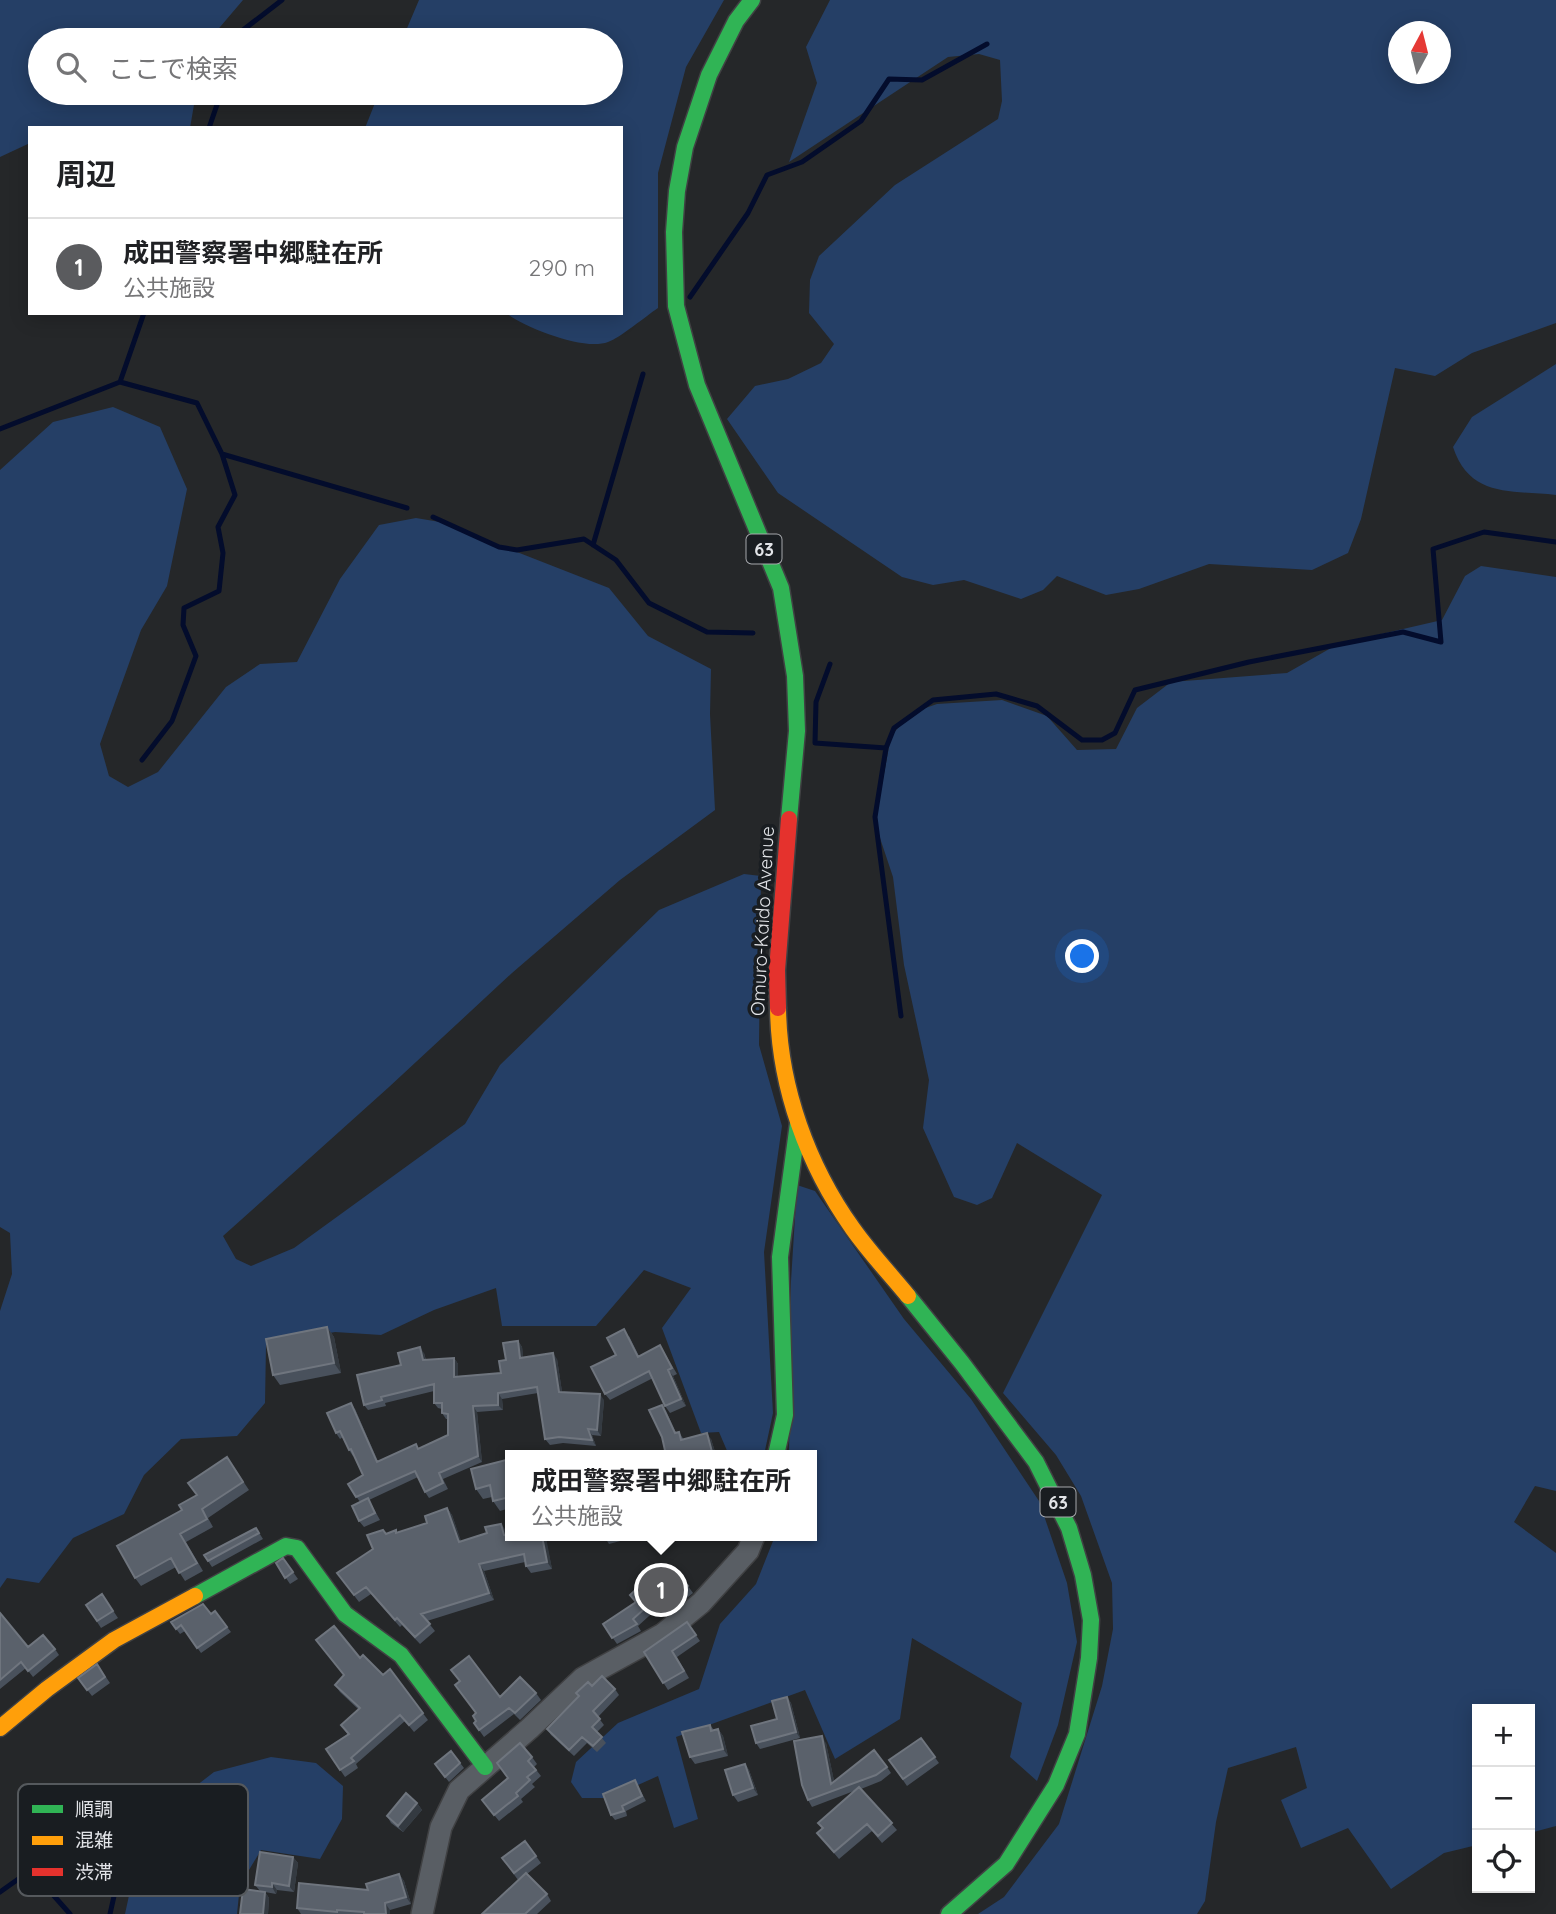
<!DOCTYPE html>
<html lang="ja">
<head>
<meta charset="utf-8">
<style>
	body { margin:0; font-family:Quicksand,"Noto Sans JP",sans-serif; background:#f2f2f2; color:#202124 }
	.controls { position:absolute; right:21px; bottom:21px; display:grid; overflow:hidden; border-radius:0px; box-shadow:0 4px 18px #0003 }
	.controls button { width:63px; height:63px; display:grid; place-items:center; padding:0; border:0; border-bottom:2px solid #e0e0e0; background:#fff; color:#202124; font:35px sans-serif }
	.compass { position:absolute; left:1388px; top:21px; width:63px; height:63px; border-radius:50%; background:#fff; box-shadow:0 4px 18px #0003; rotate:7deg }
	.you { position:absolute; left:1083px; top:957px; width:24px; height:24px; margin:-18px; border:5px solid #fff; border-radius:50%; background:#1a73e8; box-shadow:0 0 0 10px #1a73e833 }
	.badge { display:grid; place-items:center; width:46px; height:46px; border-radius:50%; background:#5a5b5e; color:#fff; font-size:23px; font-weight:700 }
	.pin { position:absolute; translate:-50% -50%; border:4px solid #fff; box-shadow:0 2px 7px #0006 }
	.popup { position:absolute; left:505px; top:1450px; width:312px; height:91px; box-sizing:border-box; display:grid; place-content:center; border-radius:0px; background:#fff; filter:drop-shadow(0 2px 5px #0005); font-size:23px; white-space:nowrap; color:#757577 }
	.popup b { font-size:26px; color:#202124 }
	.popup::after { content:''; position:absolute; left:50%; top:100%; margin-left:-14px; border:14px solid transparent; border-top-color:#fff }
	.list { margin:0; padding:0; list-style:none }
	h2 { display:flex; justify-content:space-between; align-items:center; height:91px; margin:0; padding:0 28px; font-size:30px }
	h2 small { font-size:23px; font-weight:400; color:#757577 }
	.list li { display:grid; grid-template-columns:46px 1fr auto; gap:21px; align-items:center; box-sizing:border-box; height:98px; padding:0 28px; border-top:2px solid #e0e0e0 }
	.list b { display:block; font-size:26px; white-space:nowrap }
	.list p { margin:0; font-size:23px; white-space:nowrap; color:#757577 }
	.list em { font-size:23px; font-style:normal; color:#757577 }
	.icon { flex:none; width:38px; height:38px; fill:none; stroke:currentColor; stroke-width:2; stroke-linecap:round; stroke-linejoin:round }
	.map { position:relative; flex:none; width:1556px; height:1914px; overflow:hidden }
	.search { position:absolute; background:#fff; box-shadow:0 4px 18px #0003; left:28px; top:28px; width:595px; height:77px; display:flex; align-items:center; gap:18px; box-sizing:border-box; padding:0 24px; border-radius:38px; color:#757577; font-size:26px }
	.panel { position:absolute; background:#fff; box-shadow:0 4px 18px #0003; left:28px; top:126px; width:595px; height:189px; border-radius:0px }
	.map>svg:first-child { display:block }
	.green { fill:#253f66; fill-rule:evenodd }
	.lines { fill:none; stroke-linecap:round; stroke-linejoin:round }
	.stream { stroke:#030c2c; stroke-width:5 }
	.street-casing { stroke:#404143; stroke-width:24 }
	.fast-casing { stroke:#404143; stroke-width:19 }
	.slow-casing { stroke:#404143; stroke-width:19 }
	.jam-casing { stroke:#404143; stroke-width:19 }
	.street { stroke:#595e64; stroke-width:21 }
	.fast { stroke:#30b455; stroke-width:16 }
	.slow { stroke:#ff9f0a; stroke-width:16 }
	.jam { stroke:#e5322d; stroke-width:16 }
	.wall { fill:#49515c }
	.shaded-wall { fill:#343a41 }
	.building { fill:#5a616b; stroke:#6f757e; stroke-width:2 }
	.labels { text-anchor:middle; dominant-baseline:central; stroke-width:7; stroke-linejoin:round; paint-order:stroke }
	.shield { fill:#191d21; stroke:#a6a8ac; stroke-width:2 }
	.shield-label { font-size:18px; font-weight:bold; fill:#e2e4e8 }
	.street-label { font-size:19px; fill:#e2e4e8; stroke:#191d21 }
	.key { fill:#191d21; stroke:#55595d; stroke-width:2 }
	.key-label { font-size:19px; fill:#e2e4e8 }
</style>
</head>
<body>
<div class="map">
<svg width="1556" height="1914" viewBox="0 0 1556 1914">
	<rect width="100%" height="100%" fill="#252729"/>
	<path class="green" d="M0,0H243L209,40H40V93H196L190,128H30V143L0,157Z
		M419,0H724L686,67L658,173V308C646,316 620,338 608,342C584,351 526,328 506,313H621V128H365L379,93H611V40H402Z
		M830,0H1556V323L1472,353L1435,376L1395,368L1361,519L1348,553L1312,570L1209,564L1139,589L1106,595L1057,576L1043,590L1021,599L964,580L933,585L902,577L778,493L727,419L755,386L788,379L821,363L834,344L809,313L810,280L819,256L895,185L998,119L1002,101L1000,60L979,54L948,57L789,162L817,83L806,47ZM1398,32H1440V74H1398Z
		M1556,364V495C1511,490 1470,498 1453,447L1472,417Z
		M113,407L160,427L187,489L167,586L141,630L100,744L109,776L128,787L158,772L226,687L260,664L297,662L340,579L379,525L416,518L440,522L609,588L648,636L711,669L710,714L715,810L620,880L512,973L389,1087L223,1236L236,1259L251,1266L294,1248L465,1124L500,1065L659,910L744,874L761,876L759,1045L782,1126L764,1252L773,1413L764,1455H732L728,1453L719,1432L701,1433L662,1328L691,1288L644,1270L596,1326H502L496,1288L434,1310L381,1335L335,1332L266,1345L265,1403L237,1436L181,1439L144,1475L124,1514L73,1538L39,1583L7,1578L0,1588V1311L12,1274L10,1233L0,1227V470L53,422Z
		M1481,566L1556,577V1491L1535,1486L1514,1522L1556,1553V1826L1530,1833V1709H1477V1845L1444,1853L1391,1889L1348,1828L1301,1848L1281,1800L1307,1788L1296,1747L1228,1768L1216,1822L1205,1901L1197,1914H978L1004,1897L1059,1824L1102,1686L1113,1629L1112,1583L1081,1496L1056,1455L1003,1393L1102,1195L1017,1143L992,1198L977,1205L954,1197L923,1128L929,1080L904,965L893,877L875,823L891,736L911,713L937,704L1002,700L1047,716L1077,750L1116,749L1137,708L1171,682L1287,673L1338,644L1442,620L1465,576Z
		M797,1185L815,1191L904,1319L971,1399L1039,1501L1067,1583L1077,1642L1058,1725L1037,1781L1010,1757L1022,1703L912,1638L900,1719L835,1759L805,1690L676,1737L698,1819L674,1828L658,1776L609,1798H582L571,1782L576,1762L618,1723L699,1689L720,1624L756,1584L775,1536H812V1455H789L791,1281Z
		M271,1757L316,1763L343,1786L342,1819L320,1859L261,1850L240,1885L237,1914H125L144,1826L214,1772Z"/>
	<g class="lines">
		<path class="stream" d="M240,40L243,30L282,0
			M209,128L221,93
			M690,297L748,213L767,175L802,162L861,121L889,79L922,80L987,44
			M120,382L144,313
			M0,429L120,382L197,403L222,454L407,508
			M433,517L499,547L517,550L584,539L616,560L649,603L707,632L753,633
			M593,545L643,374
			M830,664L816,702L815,743L886,748L894,728L933,700L996,694L1037,706L1082,740H1102L1115,733L1135,690L1249,662L1403,632L1441,642L1433,549L1484,532L1556,542
			M886,748L875,817L901,1016
			M142,760L172,721L196,656L183,625L184,608L219,591L223,553L218,527L235,495L222,454
			M0,1892L31,1870L70,1914
			M110,1914L121,1865L161,1840"/>
		<g class="street-casing">
			<path id="street" d="M422,1914L441,1827L459,1790L529,1729L583,1678L663,1634L701,1603L748,1551L754,1536"/>
		</g>
		<g class="fast-casing">
			<path id="fast" d="M752,0L736,21L709,75L685,147L677,191L674,232L676,306L697,385L781,588L795,676L797,731L789,819
				M908,1296L962,1363L1036,1462L1069,1528L1083,1575L1091,1620L1089,1658L1077,1734L1056,1785L1006,1864L949,1914
				M776,1455L785,1415L780,1257L798,1123
				M195,1596L286,1546L297,1548L345,1614L401,1655L485,1767"/>
		</g>
		<g class="slow-casing">
			<path id="slow" d="M778,1008C779,1087 808,1166 853,1229C870,1253 890,1274 908,1296
				M0,1728L47,1689L114,1640L195,1596"/>
		</g>
		<g class="jam-casing">
			<path id="jam" d="M778,1008L777,970L789,819"/>
		</g>
		<use href="#street" class="street"/>
		<use href="#fast" class="fast"/>
		<use href="#slow" class="slow"/>
		<use href="#jam" class="jam"/>
	</g>
	<path class="wall" d="M327,1327L334,1337L341,1373L280,1385L273,1375Z
		M629,1336L639,1356L660,1345L677,1374L673,1376L686,1406L670,1413L665,1406L653,1378L610,1400L605,1394L616,1355Z
		M518,1341L522,1347L523,1357L557,1359L562,1392L604,1400L601,1436L592,1435L596,1446L563,1443L550,1445L545,1439L538,1393L502,1399L503,1410L477,1412L482,1462L443,1479L448,1489L429,1498L425,1492L418,1477L369,1500L380,1520L364,1527L359,1521L360,1502L348,1484L363,1475L354,1456H353L349,1450L343,1437L340,1439L336,1433L355,1409L378,1462L419,1448L448,1435V1419H446L442,1413V1409L438,1408L434,1403V1391L385,1403L386,1406L368,1410L364,1405L401,1365L424,1353L426,1360L454,1358L458,1364V1376L501,1373L506,1360Z
		M662,1405L666,1411L676,1433L679,1432L684,1440L711,1439L716,1455H666Z
		M227,1457L249,1490L208,1518L213,1527L186,1542L203,1571L185,1581L176,1567L141,1586L135,1578L197,1495Z
		M510,1459V1508L500,1511L493,1501L492,1497L483,1499L476,1489Z
		M447,1508L452,1515L461,1542L487,1533L501,1524L506,1531L507,1536H545L552,1569L531,1573L526,1566L525,1562L484,1571L494,1600L427,1621L435,1631L420,1644L402,1625L400,1627L371,1594L359,1602L337,1573L373,1549L386,1534L396,1530L397,1533L427,1523Z
		M256,1528L263,1539L212,1567L204,1555Z
		M604,1536H639L609,1544Z
		M283,1558L298,1579L290,1584L276,1563Z
		M662,1575L688,1586L693,1593L666,1615L659,1607L638,1626L641,1631L617,1644L603,1624L636,1603L630,1595Z
		M102,1594L118,1618L101,1628L86,1605Z
		M215,1611L231,1632L201,1653L185,1631L180,1634L171,1622L211,1614Z
		M0,1613L28,1647L55,1649L59,1655L33,1677L26,1668L0,1689Z
		M687,1622L700,1641L677,1657L689,1678L668,1690L644,1652Z
		M316,1640L360,1658L383,1675L390,1669L428,1720L414,1732L405,1721L356,1764L358,1768L345,1777L326,1749L348,1735L341,1725L358,1709L340,1692L335,1685L344,1675Z
		M97,1664L110,1683L92,1696L78,1678Z
		M592,1686L615,1689L619,1695L598,1717L604,1725L597,1732L606,1743L597,1752L587,1743L574,1756L551,1735L547,1729L578,1696L576,1693Z
		M536,1693L541,1700L520,1720L514,1714L484,1737L474,1723L500,1697Z
		M787,1697L791,1703L800,1738L760,1749L756,1743L777,1719Z
		M710,1725L714,1730L718,1729L723,1736L728,1756L695,1764L690,1757Z
		M921,1738L939,1763L907,1786L889,1760Z
		M826,1743L834,1781L887,1767L891,1773L881,1781L861,1789L897,1830L882,1843L872,1831L839,1859L817,1833L822,1828L818,1823L854,1791L812,1807L808,1800Z
		M451,1751L464,1768L449,1782L435,1764Z
		M532,1757L537,1764L534,1767L541,1776L532,1784L535,1787L521,1799L523,1802L499,1821L482,1800Z
		M745,1764L749,1770L758,1795L738,1802L733,1795Z
		M635,1780L646,1801L626,1811L627,1816L615,1820L611,1815Z
		M417,1803L422,1810L403,1832L391,1823L387,1816Z
		M525,1841L541,1863L527,1874L547,1894L551,1901L537,1914H482L518,1880L502,1858Z
		M293,1857L298,1863L294,1892L277,1890L276,1894L265,1892L269,1898L268,1914H240L260,1891L255,1885Z
		M399,1874L404,1881L411,1904L390,1910V1914H301L297,1908L368,1890Z"/>
	<path class="shaded-wall" d="M327,1327L334,1337L341,1373L334,1363Z
		M518,1341L522,1347L524,1364L520,1358Z
		M420,1347L424,1353L427,1366L423,1360Z
		M553,1353L557,1359L563,1398L559,1392Z
		M454,1358L458,1364V1383L454,1377Z
		M668,1370L673,1376L686,1406L681,1399Z
		M498,1393L502,1399L503,1410L498,1405Z
		M600,1394L604,1400L601,1436L597,1430Z
		M351,1403L355,1409L381,1468L377,1462Z
		M662,1405L666,1411L679,1439L675,1433Z
		M473,1406L477,1412L482,1462L478,1456Z
		M588,1429L592,1435L596,1446L592,1440Z
		M707,1433L711,1439L716,1455L712,1452Z
		M447,1508L452,1515L464,1549L459,1542Z
		M501,1524L506,1531L508,1542L504,1535Z
		M542,1536H545L546,1537L552,1569L547,1562Z
		M479,1564L484,1571L494,1600L489,1593Z
		M787,1697L791,1703L800,1738L796,1732Z
		M718,1729L723,1736L728,1756L723,1749Z
		M822,1736L826,1743L836,1790L831,1784Z
		M745,1764L749,1770L758,1795L753,1788Z
		M417,1803L422,1810L403,1832L398,1826Z
		M293,1857L298,1863L294,1892L289,1886Z
		M399,1874L404,1881L411,1904L406,1897Z
		M272,1883L277,1890L276,1894L272,1887Z
		M265,1892L269,1898L268,1914H263Z
		M385,1903L390,1910V1914H386Z"/>
	<path class="building" d="M327,1327L334,1363L273,1375L266,1339Z
		M624,1329L638,1357L660,1345L672,1368L668,1370L681,1399L665,1406L649,1371L605,1394L591,1367L616,1355L607,1338Z
		M518,1341L520,1358L553,1353L559,1392L600,1394L597,1430L588,1429L592,1440L559,1437L545,1439L537,1387L498,1393V1405L473,1406L478,1456L439,1473L443,1483L425,1492L415,1471L356,1497L348,1484L363,1475L351,1449L349,1450L340,1431L336,1433L327,1413L351,1403L377,1462L416,1444L418,1449L448,1435V1414L442,1413V1403H434V1384L381,1397L382,1400L364,1405L357,1375L401,1365L398,1353L420,1347L423,1360L454,1358V1377L501,1373L499,1361L506,1360L503,1343Z
		M662,1405L675,1433L679,1432L681,1440L707,1433L712,1452L699,1455H666L662,1437L649,1410Z
		M227,1457L243,1482L202,1509L207,1519L180,1534L197,1563L179,1573L171,1558L135,1578L117,1546L182,1510L179,1505L197,1495L188,1483Z
		M510,1459V1497L493,1501L490,1485L476,1489L471,1469Z
		M368,1498L375,1513L359,1521L352,1506Z
		M447,1508L459,1542L487,1533L485,1527L501,1524L504,1535L508,1536H542L547,1562L526,1566L524,1554L479,1564L489,1593L421,1614L430,1624L415,1637L397,1618L395,1620L366,1587L354,1595L337,1573L373,1549L367,1535L383,1530L386,1534L396,1530V1533L427,1523L425,1516Z
		M256,1528L259,1533L208,1561L204,1555Z
		M283,1558L293,1572L285,1578L276,1563Z
		M671,1567L688,1586L661,1608L654,1600L633,1619L637,1624L612,1638L603,1624L636,1602L630,1595L657,1570L662,1575Z
		M102,1594L113,1611L97,1621L86,1605Z
		M203,1604L211,1614L215,1611L227,1627L197,1648L181,1625L176,1629L171,1622Z
		M0,1613L28,1647L43,1635L55,1649L28,1671L21,1662L0,1680Z
		M687,1622L696,1635L672,1651L684,1671L663,1683L644,1652Z
		M334,1626L360,1658L363,1655L383,1675L390,1669L423,1713L409,1725L400,1715L351,1758L354,1761L340,1770L326,1749L349,1734L341,1725L360,1708L335,1685L344,1675L316,1640Z
		M469,1656L500,1697L520,1677L536,1693L515,1713L509,1708L479,1730L474,1723L476,1721L473,1716L476,1713L455,1685L460,1681L451,1670Z
		M97,1664L105,1677L87,1690L78,1678Z
		M602,1676L615,1689L593,1711L600,1719L592,1727L602,1737L593,1746L582,1737L569,1750L547,1729L579,1696L576,1693L588,1682L592,1686Z
		M787,1697L796,1732L756,1743L751,1726L777,1719L772,1701Z
		M710,1725L711,1731L718,1729L723,1749L690,1757L682,1732Z
		M822,1736L831,1784L874,1750L887,1767L876,1775L808,1800L802,1785L794,1741Z
		M921,1738L935,1757L903,1779L889,1760Z
		M520,1743L532,1757L528,1761L536,1770L527,1777L530,1780L516,1793L518,1796L494,1815L482,1800L508,1778L497,1763Z
		M451,1751L460,1763L445,1777L435,1764Z
		M745,1764L753,1788L733,1795L725,1770Z
		M635,1780L642,1796L622,1806L624,1811L611,1815L603,1794Z
		M859,1787L892,1823L878,1836L867,1824L834,1852L817,1833L823,1828L818,1823Z
		M406,1793L417,1803L398,1826L387,1816Z
		M525,1841L536,1856L514,1873L502,1858Z
		M260,1852L293,1857L289,1886L272,1883V1887L255,1885Z
		M526,1873L547,1894L525,1914H482Z
		M399,1874L406,1897L385,1903L386,1914H364V1912L337,1910V1912L297,1908L299,1883L368,1890L366,1884Z
		M243,1889L265,1892L263,1914H240Z"/>
	<g class="labels">
		<g class="shield">
			<rect x="746.5" y="534.5" width="35" height="29" rx="5"/>
			<rect x="1040.5" y="1487.5" width="35" height="29" rx="5"/>
		</g>
		<g class="shield-label">
			<text x="764" y="549">63</text>
			<text x="1058" y="1502">63</text>
		</g>
		<g class="street-label">
			<text transform="translate(762 921) rotate(-87)">Omuro-Kaido Avenue</text>
		</g>
	</g>
	<rect x="18" y="1784" width="230" height="112" rx="10" class="key"/>
	<rect x="32" y="1805" width="31" height="8" fill="#30b455"/>
	<rect x="32" y="1836" width="31" height="9" fill="#ff9f0a"/>
	<rect x="32" y="1868" width="31" height="8" fill="#e5322d"/>
	<g class="key-label">
		<text x="75" y="1816">順調</text>
		<text x="75" y="1847">混雑</text>
		<text x="75" y="1879">渋滞</text>
	</g>
</svg>
<div class="controls">
<button>+</button>
<button>−</button>
<button><svg class="icon" aria-label="locate" viewBox="0 0 24 24"><circle cx="12" cy="12" r="6"/><path d="M12 2v4M12 18v4M2 12h4M18 12h4"/></svg></button>
</div>
<svg class="compass" viewBox="-18 -18 36 36"><path d="M0-13l5 13h-10z" fill="#e53935"/><path d="M0 13l5-13h-10z" fill="#757577"/></svg>
<div class="you"></div>
<div class="pin badge" style="left:661px;top:1590px">1</div>
<div class="popup"><b>成田警察署中郷駐在所</b>公共施設</div>
<div class="search"><svg class="icon" aria-label="search" viewBox="0 0 24 24"><circle cx="10" cy="10" r="6"/><path d="M15 15l6 6"/></svg>ここで検索</div>
<section class="panel">
<h2>周辺<small></small></h2>
<ul class="list">
<li><span class="badge">1</span><div><b>成田警察署中郷駐在所</b><p>公共施設</p></div><em>290 m</em></li>
</ul>
</section>
</div>
</body>
</html>
